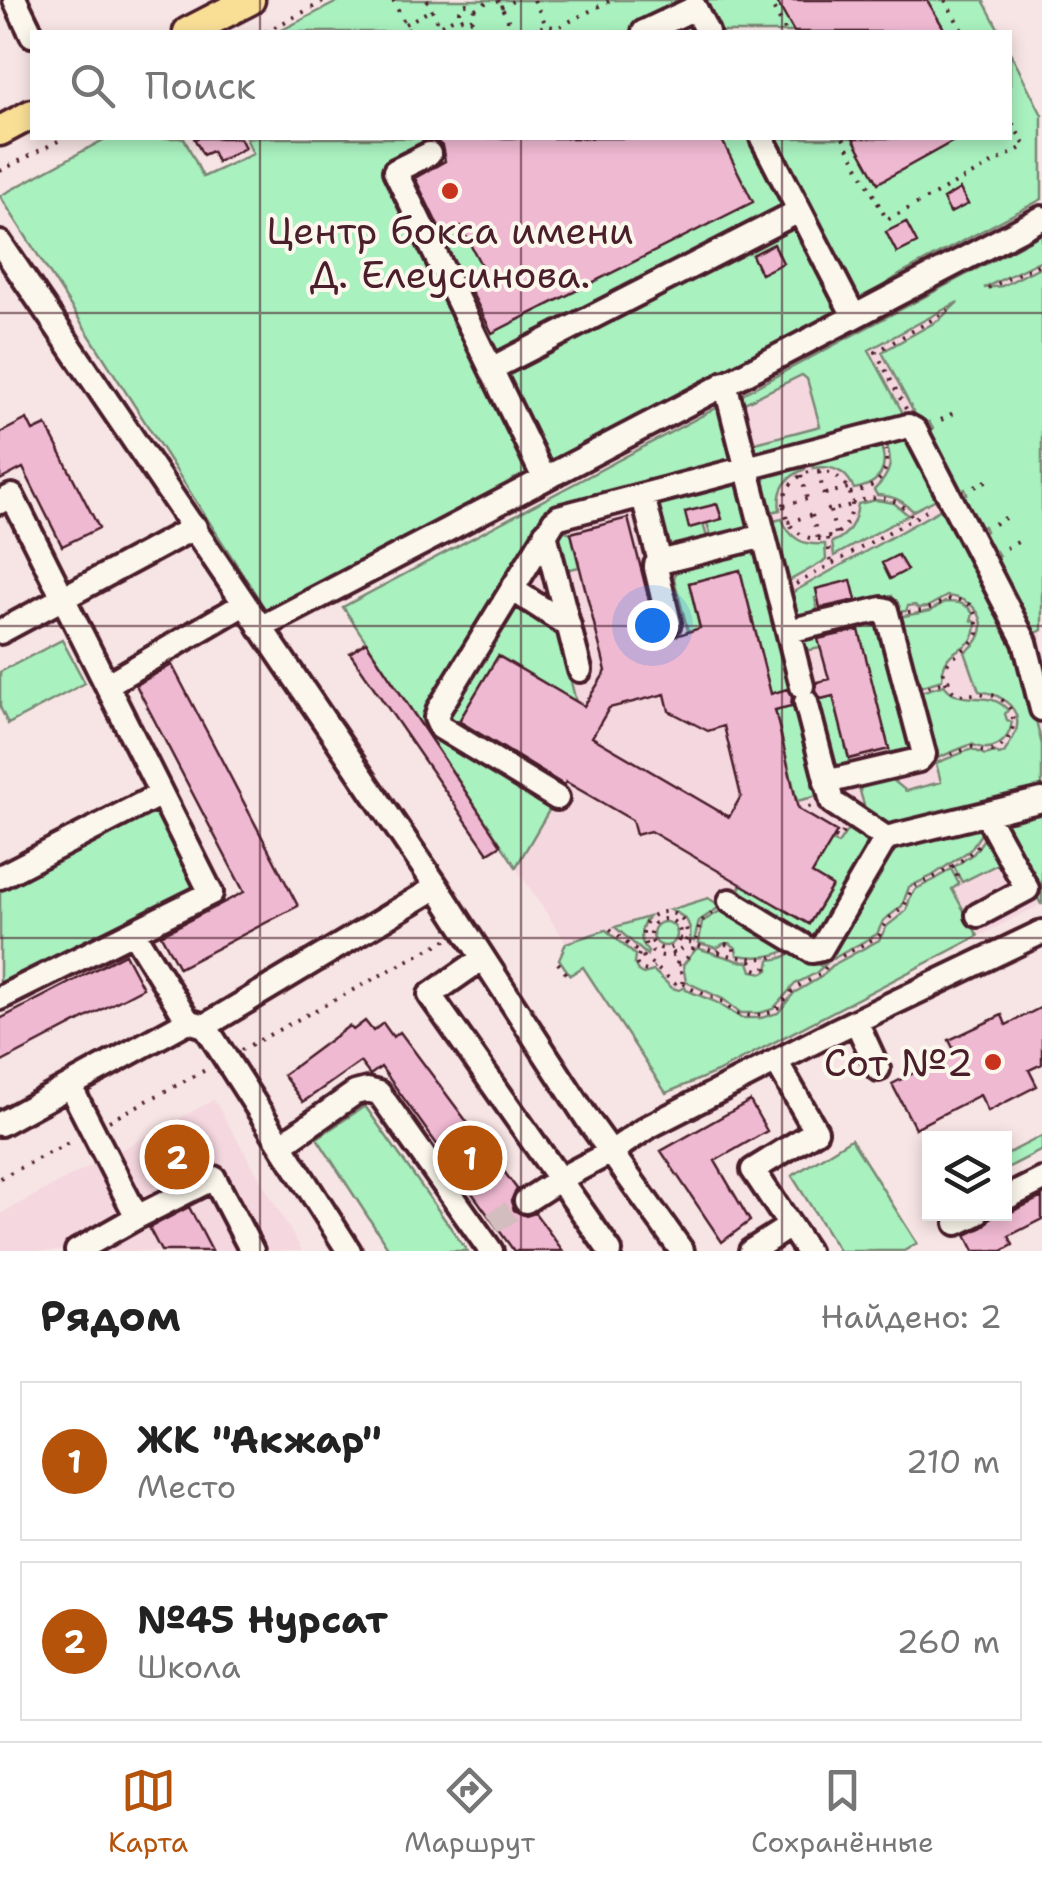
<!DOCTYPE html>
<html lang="ru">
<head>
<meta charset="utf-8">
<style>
	body { margin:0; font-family:"Shantell Sans",sans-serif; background:#f2f2f2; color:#222 }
	.controls { position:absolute; right:30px; bottom:30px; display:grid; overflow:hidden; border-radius:0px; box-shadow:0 5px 15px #0003 }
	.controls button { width:90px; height:90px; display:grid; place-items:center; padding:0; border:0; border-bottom:2px solid #e0e0e0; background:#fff; color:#222; font:50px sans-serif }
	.you { position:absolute; left:652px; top:625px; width:35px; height:35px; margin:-25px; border:8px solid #fff; border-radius:50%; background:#1a73e8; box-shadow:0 0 0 15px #1a73e833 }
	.badge { display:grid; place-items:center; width:65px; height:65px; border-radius:50%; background:#b45309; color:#fff; font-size:32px; font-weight:700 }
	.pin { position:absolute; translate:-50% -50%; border:5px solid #fff; box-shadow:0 2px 10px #0006 }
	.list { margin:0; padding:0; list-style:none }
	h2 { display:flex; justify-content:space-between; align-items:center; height:130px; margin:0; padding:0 40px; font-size:42px }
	h2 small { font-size:32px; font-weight:400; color:#767676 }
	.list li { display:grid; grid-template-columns:65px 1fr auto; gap:30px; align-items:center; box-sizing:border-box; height:160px; margin:0 20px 20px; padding:0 20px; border:2px solid #e0e0e0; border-radius:0px }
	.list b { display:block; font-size:38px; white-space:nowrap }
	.list p { margin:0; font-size:32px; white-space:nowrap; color:#767676 }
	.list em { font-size:32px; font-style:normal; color:#767676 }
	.icon { flex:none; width:55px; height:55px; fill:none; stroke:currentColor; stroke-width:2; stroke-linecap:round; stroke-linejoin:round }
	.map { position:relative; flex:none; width:1042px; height:1251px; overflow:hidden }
	.search { position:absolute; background:#fff; box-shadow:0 5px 15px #0003; left:30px; right:30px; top:30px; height:110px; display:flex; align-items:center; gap:25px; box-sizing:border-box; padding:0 35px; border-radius:0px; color:#767676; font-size:38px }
	.sheet { height:490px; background:#fff }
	nav { display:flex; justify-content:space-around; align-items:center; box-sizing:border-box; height:140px; border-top:2px solid #e0e0e0; background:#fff; font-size:28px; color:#767676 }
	nav a { display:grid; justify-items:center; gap:5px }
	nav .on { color:#b45309 }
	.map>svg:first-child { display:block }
	.built { fill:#f5d7df }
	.green { fill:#a9f1bf; stroke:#7a8875; stroke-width:2.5 }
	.building { fill:#efb9d2; stroke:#4a1f2b; stroke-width:2.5; fill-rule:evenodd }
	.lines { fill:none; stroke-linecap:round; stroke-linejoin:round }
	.minor-tunnel { stroke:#d4bdbf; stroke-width:22; stroke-dasharray:22 11; stroke-linecap:butt }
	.minor-casing { stroke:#4a1f2b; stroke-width:30 }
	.major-casing { stroke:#4a1f2b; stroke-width:35 }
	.path { stroke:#4a1f2b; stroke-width:4; stroke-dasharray:2.5 8; stroke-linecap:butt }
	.minor { stroke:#fbf7ec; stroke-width:22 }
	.major { stroke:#f9df96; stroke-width:28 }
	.grid { fill:none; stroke:#4a1f2b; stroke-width:2.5; stroke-opacity:0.55 }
	.poi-dot { fill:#c8321e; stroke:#fbf7ec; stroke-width:4 }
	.labels { text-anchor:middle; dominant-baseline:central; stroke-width:8; stroke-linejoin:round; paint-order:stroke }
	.poi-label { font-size:38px; fill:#4a1f2b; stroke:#fbf7ec }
</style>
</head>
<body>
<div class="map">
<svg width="1042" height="1251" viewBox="0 0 1042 1251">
	<rect width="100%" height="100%" fill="#f7e4e4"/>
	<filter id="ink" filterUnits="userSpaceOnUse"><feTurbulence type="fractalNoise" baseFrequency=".01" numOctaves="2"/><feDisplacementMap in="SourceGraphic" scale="20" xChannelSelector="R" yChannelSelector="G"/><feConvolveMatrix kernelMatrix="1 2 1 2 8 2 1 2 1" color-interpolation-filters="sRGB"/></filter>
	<g filter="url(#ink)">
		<path class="built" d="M1042,234V904L808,1023L717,1072L666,1093L343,607Z
			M214,1100L302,1251H0V1214Z"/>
		<path class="green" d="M341,0H983L1000,32H278Z
			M1010,52L1042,115V199L901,274L849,308L483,500L265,609L0,196L107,138H184L203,177L253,154L246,138H1010Z
			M1042,234V260L984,288L1002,286L1042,266V630L1030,636L990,560L999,556L996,551L987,555L977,535L986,531L984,526L974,530L958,499L967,494L965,489L955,493L924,433L933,429L929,422L921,426L882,352L939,320L958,302L869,350L905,417L756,457L748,445L820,426L807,379L802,375L738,406L735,398Z
			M722,405L734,460L550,510L429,707L551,807L516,867L343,607Z
			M903,439L911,444L940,497L913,511C902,500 893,496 877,495L874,490C891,474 894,462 885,440Z
			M879,441C890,467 882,484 854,489C847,471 832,465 813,468L812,460Z
			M803,462L805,469C786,477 777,489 780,510L766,513L758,482L765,480L763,473Z
			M739,478L751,524L750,528L713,542L707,523L721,519L717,504L685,513L689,528L703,524L709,543L670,550L667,547L656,513V500Z
			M876,500L894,503L908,515L834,556L832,542C849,536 856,521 858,504Z
			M945,507L1020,654L1042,745V791L890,827L866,812L860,791L862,784L888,776L906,791L941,782L936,763L972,749L985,755L995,752L999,755L1004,753C1007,748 1010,744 1013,738C1027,711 1003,694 979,691L965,652C996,632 981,599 947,596L927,607L918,608L915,605L908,606L906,611L897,612L892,596L857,604L851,581L816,589L818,597L815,598L818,614L803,616L793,613L788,595Z
			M782,519C790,539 803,546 825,544L826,560L785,583L769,522Z
			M563,530L571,533L579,567L566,570L558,536Z
			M756,549L760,552L794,688L771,694L740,570L689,583L700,629L688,631L674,579L676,570L685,565Z
			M945,602C956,602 967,602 973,614L971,620L976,622C976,658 943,639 942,680L916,688L898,617L930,611Z
			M518,605L558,629L576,702L499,656L456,726L449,721L448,712L513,607Z
			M875,622L879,623L912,748L891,756L858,628L819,637L821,648L803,651L804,641L810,637Z
			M62,640L85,683L8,724L0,707V672Z
			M944,685C963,709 987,687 1008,710L1005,714L1007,720L1012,722C1009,742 992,755 972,744L935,759L917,693Z
			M833,696L849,759V767L839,768L832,764L814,700Z
			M799,704L822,795L797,801L775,710Z
			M156,805L199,886L0,985V887Z
			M1042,808V904H1041L996,819Z
			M983,824L985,828L970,850L932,876L909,887L902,906L883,921L877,934L829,961L816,973L795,984L773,1009L760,1013H741L723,999L686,982L683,965L697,948L739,961L749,962L752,971L763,973L768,970L770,960L782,958L795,951L821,966L891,849Z
			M850,826L871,842L818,935L809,937L735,895L742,884L809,924L832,887L812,874L831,841L838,844Z
			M988,833L1004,861L962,882L954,867L974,853Z
			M951,869L959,884L952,889L978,936L717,1072L666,1093L583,967L570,975L559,959L566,943L606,930L635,955L634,963L638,971L643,974L654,971L672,988L679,990L685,987L686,990L716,1002L741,1018H761L778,1013L794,993L821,977L833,965L879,940L887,926L906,911L910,898L916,889L936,879Z
			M708,898L721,906L699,921L694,941L690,939C692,922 685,916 670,910Z
			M725,908L790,948C775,958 755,958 737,955L736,948L730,943L723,944L717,948L699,943L702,922Z
			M648,917C639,929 638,940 648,952L647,955L615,927Z
			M653 934a12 12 0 1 1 24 0a12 12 0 1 1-24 0Z
			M365,1106L467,1251H390L317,1138Z
			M1042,1136V1150L1005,1169V1155Z
			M851,1139L917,1243L904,1251H839L792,1176Z"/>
		<path class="building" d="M776,0H927L946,32H794Z
			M194,138H240L245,148L217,162L212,151L203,155Z
			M433,138H721L753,202L492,333L463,275L481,265L461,227L443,236L415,178L445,161L442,146Z
			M853,138H959L878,183Z
			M960,189L968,204L950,213L943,199Z
			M906,222L917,243L897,253L886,232Z
			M774,244L783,263L761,274L752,255Z
			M27,419L33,431L46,425L99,528L62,546L23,468L0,480V433Z
			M717,504L722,519L689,528L685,512Z
			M628,518L659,639L673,637L700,628L689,583L740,570L771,694L787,689L792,697L791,706L775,710L798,809L837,832L812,874L832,886L809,924L650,831L636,835L632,820L566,782L564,785L459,721L498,656L584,706L606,671L571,533ZM665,694L669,711L708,731L724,726L741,796L729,817L592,737L609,708Z
			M898,555L907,570L890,579L882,563Z
			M851,580L856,600L820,608L816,589Z
			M859,630L889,749L849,759L833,696L821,699L816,691L817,682L829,679L818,639Z
			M366,642L501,845L488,853L350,653Z
			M172,665L298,906L179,968L161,935L244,892L136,685Z
			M125,954L143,988L0,1063V1019Z
			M1042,1007V1064L1029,1070L1037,1086L988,1111L980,1095L915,1128L892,1084L955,1052L949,1040L1002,1015L1006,1025Z
			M365,1021L373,1031L383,1023L393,1037L400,1032L517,1189L511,1201L514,1210L526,1216L535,1213L563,1251H514L381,1067L370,1075L360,1062L303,1102L283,1075L349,1026L353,1030Z
			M750,1101L767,1131L715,1161L750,1221L722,1242L661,1151Z
			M1042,1197V1219L1009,1236L1013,1245L1002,1251H974L966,1235L983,1227L990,1218L997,1214L999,1217L1011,1212Z
			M189,1207L212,1251H161L149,1228Z"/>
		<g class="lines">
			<path class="minor-tunnel" d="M493,1223L526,1201"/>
			<g class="minor-casing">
				<path id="minor" d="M15,0L32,35
					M644,32L695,8L707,32
					M762,138L854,316
					M429,154L395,171L544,478
					M0,243L437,887L590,1123L682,1251
					M491,369L799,211
					M725,383L802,686
					M643,496L660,562L656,565V568L669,623
					M0,502L12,496L211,893L0,998
					M545,534L580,670
					M660,562L764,536
					M512,589L569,626
					M260,628L1042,218
					M788,631L882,609L886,610L924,754L919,760L826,782
					M0,632L195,527
					M108,684L244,604
					M806,702L832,802L886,838
					M557,798L440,727L436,718L439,709L554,521L559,517L908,426L915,430L1025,642L1042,709
					M0,877L161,794
					M730,901L812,951L821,949L886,838L1042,800
					M978,915L1027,889L986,814
					M133,932L188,1021
					M483,958L430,995L610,1251
					M856,1021L878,1069
					M205,1026L349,1251
					M776,1061L816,1131L753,1170L807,1251
					M70,1086L137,1217
					M0,1124L188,1021L205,1026L437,887
					M281,1145L355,1093L367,1090L379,1093L491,1251
					M1004,1199L1042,1180
					M526,1201L560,1179L611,1152L648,1127L835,1031L1042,932
					M957,1223L976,1214
					M77,1251L137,1217L214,1178L252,1251
					M751,1251L790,1226"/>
			</g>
			<g class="major-casing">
				<path id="major" d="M188,32L250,0
					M0,131L32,114"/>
			</g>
			<path class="path" d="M393,0L409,32
				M427,0L443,32
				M498,0L514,32
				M534,0L546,25
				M769,0L786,32
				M945,0L963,32
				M459 12a8 8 0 1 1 16 0a8 8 0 1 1-16 0Z
				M501,7L515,0
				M475,9L491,0
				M471,19L479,32
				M405,24L431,10
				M441,25L459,15
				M265,32L327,0
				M531,32L546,25L557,28L611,0
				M843,138L887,220L1025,146L1010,119
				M0,171L64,138
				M988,288L1042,263
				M906,409L876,352L949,310
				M941,420L953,413
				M784 505a34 34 0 1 1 68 0a34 34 0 1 1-68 0Z
				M819,472L824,497
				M801,475L807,499
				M975,487L988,480
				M850,493C875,488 891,477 885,450
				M825,494L848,488
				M852,503C877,495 898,495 913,518
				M784,505L807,499L810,500
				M827,509L830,511L851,505
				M830,511L836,534
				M812,515L818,539
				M788,522L812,515L814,513
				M994,524L1007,517
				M827,538L831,563
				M1006,548L1020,541
				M796,584L932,508
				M908,612C914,611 921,612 927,609C947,602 947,593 970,605L976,616L978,633C968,656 922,663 956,694C969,696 984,691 997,697C1032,714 1004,767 972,747L945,757
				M928,687L957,678
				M798,809L813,806
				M834,837L838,839L844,831
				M951,865L961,883
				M643 934a22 22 0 1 1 44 0a22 22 0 1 1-44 0Z
				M650 934a15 15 0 1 1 30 0a15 15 0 1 1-30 0Z
				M610,929L678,986L682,985L683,977L671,947
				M679,938C713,951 744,965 781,955
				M718,952L723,945L727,944L734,948V957
				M639,954L636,963L639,969L647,971L654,967
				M842,956L879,936L888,919L903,908L913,887C937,877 964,862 980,843
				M751,960L753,968L760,971L766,968L767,959
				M558,963L568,976
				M678,965C695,955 697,939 700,922L716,911
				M683,983L689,988L720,1000L737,1014L751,1016L774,1012L795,988L821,974L826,967
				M241,1050L448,939
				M109,1121L211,1067
				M0,1178L74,1140"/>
			<use href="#minor" class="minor"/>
			<use href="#major" class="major"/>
		</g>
	</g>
	<path class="grid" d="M260,0V32M521,0V32M782,0V32M260,138V1251M521,138V1251M782,138V1251M0,313H1042M0,626H1042M0,938H1042"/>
	<g class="poi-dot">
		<circle cx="450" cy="191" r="10"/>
		<circle cx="993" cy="1062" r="10"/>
	</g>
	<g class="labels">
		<g class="poi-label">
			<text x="450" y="230">Центр бокса имени<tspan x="450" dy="44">Д. Елеусинова.</tspan></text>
			<text x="973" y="1062" text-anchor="end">Сот №2</text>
		</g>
	</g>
</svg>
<div class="controls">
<button><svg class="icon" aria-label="layers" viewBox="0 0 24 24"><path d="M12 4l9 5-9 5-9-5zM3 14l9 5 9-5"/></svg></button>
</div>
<div class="you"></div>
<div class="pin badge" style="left:470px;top:1158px">1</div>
<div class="pin badge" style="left:177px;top:1157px">2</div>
<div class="search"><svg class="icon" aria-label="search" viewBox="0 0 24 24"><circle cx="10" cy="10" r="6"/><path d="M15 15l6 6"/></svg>Поиск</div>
</div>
<section class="sheet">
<h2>Рядом<small>Найдено: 2</small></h2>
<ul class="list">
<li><span class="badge">1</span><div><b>ЖК &quot;Акжар&quot;</b><p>Место</p></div><em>210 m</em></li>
<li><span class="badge">2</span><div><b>№45 Нурсат</b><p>Школа</p></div><em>260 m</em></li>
</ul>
</section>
<nav>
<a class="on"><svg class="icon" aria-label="map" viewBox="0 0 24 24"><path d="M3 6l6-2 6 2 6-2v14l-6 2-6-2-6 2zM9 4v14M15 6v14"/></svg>Карта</a>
<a><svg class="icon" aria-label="directions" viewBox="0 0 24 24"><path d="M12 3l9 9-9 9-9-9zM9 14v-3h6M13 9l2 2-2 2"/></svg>Маршрут</a>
<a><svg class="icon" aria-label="saved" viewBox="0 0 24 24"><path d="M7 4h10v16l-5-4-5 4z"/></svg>Сохранённые</a>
</nav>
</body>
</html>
